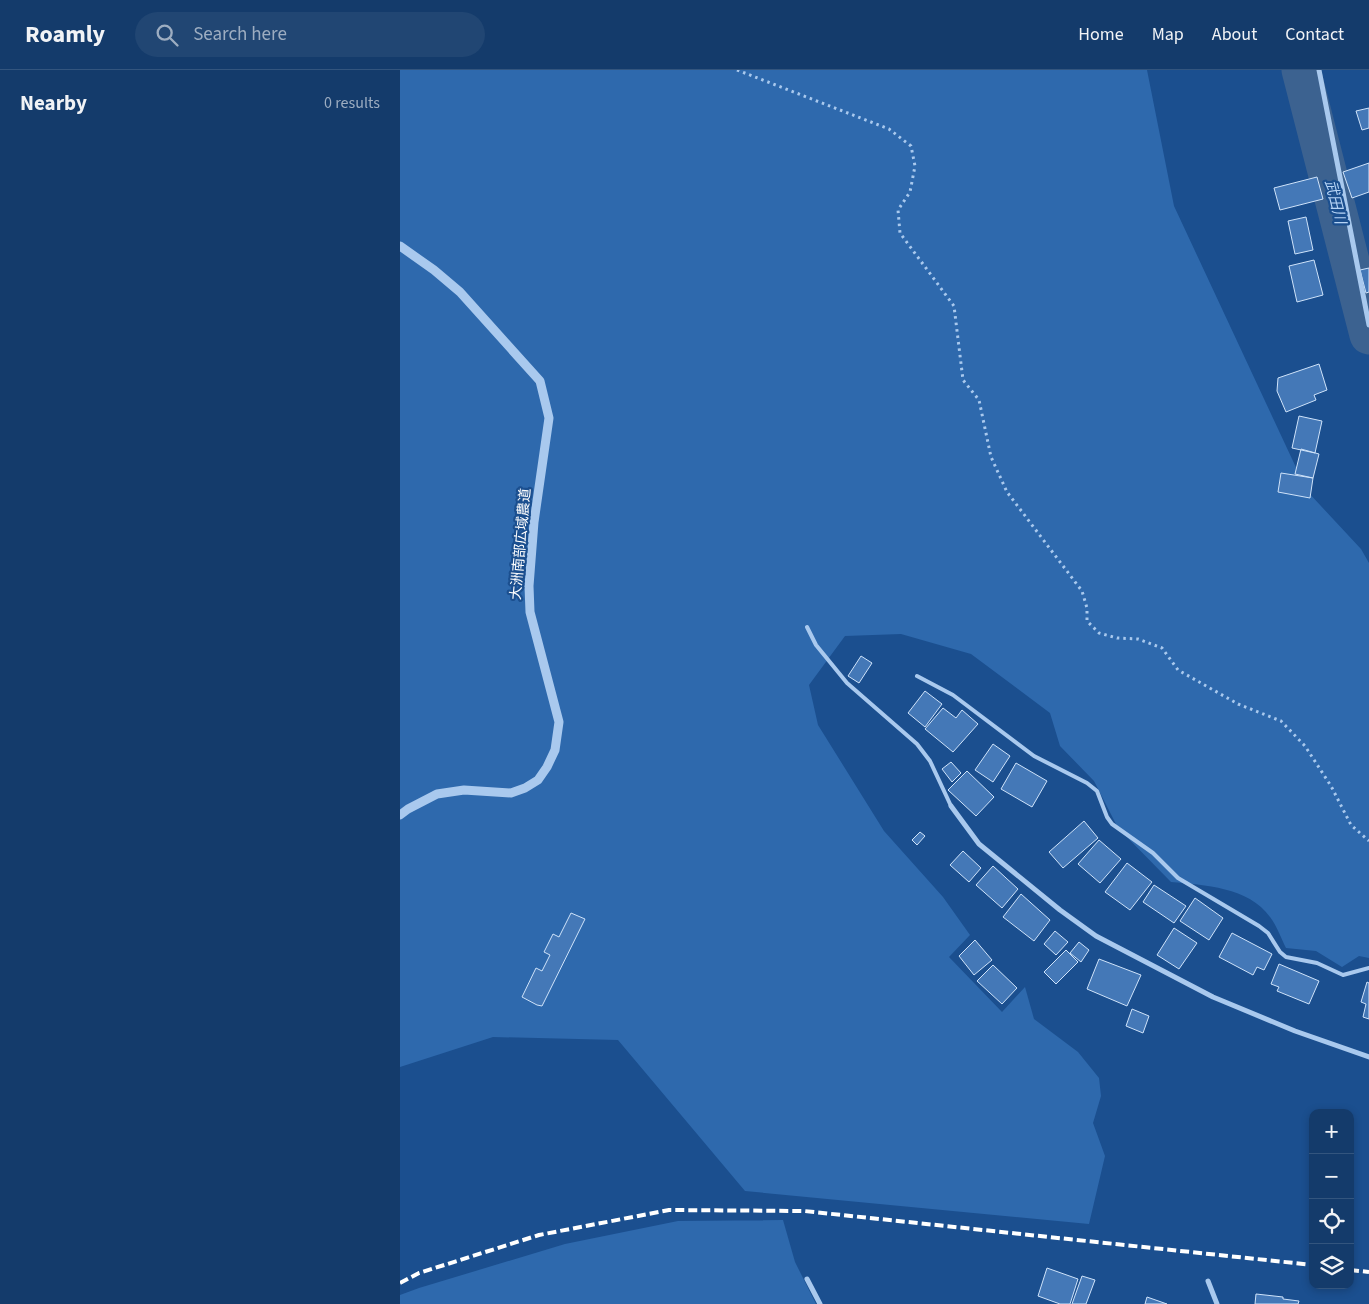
<!DOCTYPE html>
<html lang="en">
<head>
<meta charset="utf-8">
<style>
	body { margin:0; font-family:"Source Sans 3","Noto Sans JP",sans-serif; background:#214673; color:#f1f3f6 }
	.controls { position:absolute; right:15px; bottom:15px; display:grid; overflow:hidden; border-radius:10px; box-shadow:0 2px 8px #0003 }
	.controls button { width:45px; height:45px; display:grid; place-items:center; padding:0; border:0; border-bottom:1px solid #33557e; background:#143b6b; color:#f1f3f6; font:25px sans-serif }
	.list { margin:0; padding:0; list-style:none }
	h2 { display:flex; justify-content:space-between; align-items:center; height:65px; margin:0; padding:0 20px; font-size:21px }
	h2 small { font-size:16px; font-weight:400; color:#9dadc1 }
	.icon { flex:none; width:28px; height:28px; fill:none; stroke:currentColor; stroke-width:2; stroke-linecap:round; stroke-linejoin:round }
	.map { position:relative; flex:none; width:969px; height:1234px; overflow:hidden }
	header { display:flex; align-items:center; gap:30px; box-sizing:border-box; height:70px; padding:0 25px; background:#143b6b; border-bottom:1px solid #33557e }
	header strong { font-size:24px }
	nav { display:flex; gap:28px; margin-inline-start:auto; font-size:18px }
	.search { width:350px; height:45px; background:#214673; display:flex; align-items:center; gap:12px; box-sizing:border-box; padding:0 18px; border-radius:28px; color:#9dadc1; font-size:19px }
	main { display:flex }
	aside { flex:1; background:#143b6b }
	.map>svg:first-child { display:block }
	.green { fill:#2e69ad }
	.lines { fill:none; stroke-linecap:round; stroke-linejoin:round }
	.river { stroke:#3c6290; stroke-width:39 }
	.building { fill:#4478b7; stroke:#cfe3fa }
	.path { stroke:#a9c9ee; stroke-width:3; stroke-dasharray:2.5 4; stroke-linecap:butt }
	.service { stroke:#a9c9ee; stroke-width:4 }
	.minor { stroke:#a9c9ee; stroke-width:5 }
	.tertiary { stroke:#a9c9ee; stroke-width:9 }
	.rail { stroke:#fff; stroke-width:4; stroke-dasharray:9 4; stroke-linecap:butt }
	.labels { text-anchor:middle; dominant-baseline:central; stroke-width:4.5; stroke-linejoin:round; paint-order:stroke }
	.street-label { font-size:14px; fill:#fff; stroke:#1b4f8f }
	.water-label { font-size:15px; font-style:italic; fill:#b5d3f5; stroke:#1b4f8f }
</style>
</head>
<body>
<header>
<strong>Roamly</strong>
<div class="search"><svg class="icon" aria-label="search" viewBox="0 0 24 24"><circle cx="10" cy="10" r="6"/><path d="M15 15l6 6"/></svg>Search here</div>
<nav><a>Home</a><a>Map</a><a>About</a><a>Contact</a></nav>
</header>
<main>
<aside>
<h2>Nearby<small>0 results</small></h2>
<ul class="list">
</ul>
</aside>
<div class="map">
<svg width="969" height="1234" viewBox="0 0 969 1234">
	<rect width="100%" height="100%" fill="#1b4f8f"/>
	<path class="green" d="M0,0H747L774,136L907,421L961,479L969,493V888L959,886L942,897L916,881L886,878C881,868 877,856 870,847C849,817 804,815 771,812L718,758L694,711L660,676L650,643L571,584L501,564L445,566L409,615L418,655L484,761L543,827L570,865L549,887L602,942L625,917L634,949L678,982L699,1008L701,1026L693,1053L705,1086L689,1154L345,1121L218,970L93,967L0,997Z
		M383,1150L395,1192L416,1234H0V1225L19,1218L165,1174L278,1151Z"/>
	<g class="lines">
		<path class="river" d="M901,0L969,265"/>
	</g>
	<path class="building" d="M969,38V58L962,60L956,41Z
		M969,93V122L952,128L943,102Z
		M917,107L923,129L880,140L874,118Z
		M906,147L913,180L895,184L888,151Z
		M914,190L923,225L897,232L889,196Z
		M969,198V222L966,223L960,200Z
		M919,294L927,320L914,325L916,330L886,342L877,321L878,308Z
		M899,346L922,351L915,383L892,378Z
		M901,379L919,384L913,408L895,404Z
		M881,403L913,408L910,428L878,422Z
		M461,586L472,593L459,613L448,606Z
		M525,621L542,634L525,657L508,643Z
		M543,638L556,648L562,640L578,654L553,682L525,659Z
		M593,674L610,686L593,712L575,700Z
		M551,692L561,703L552,712L542,699Z
		M616,693L647,711L632,737L601,719Z
		M567,701L594,727L576,746L548,720Z
		M684,751L698,768L663,798L649,782Z
		M520,762L525,766L517,775L512,770Z
		M699,770L721,789L700,813L678,794Z
		M563,781L581,798L569,812L550,795Z
		M727,793L752,812L730,840L705,822Z
		M593,796L618,819L602,838L576,815Z
		M754,815L786,836L774,853L743,832Z
		M621,824L650,850L634,871L603,847Z
		M795,828L823,848L809,870L780,851Z
		M171,843L185,849L142,936L137,935L122,927L136,898L142,901L150,885L144,882L153,864L159,867Z
		M774,858L797,873L779,899L757,885Z
		M655,861L668,872L656,885L644,874Z
		M832,863L872,884L864,900L857,897L853,905L819,887Z
		M575,870L592,890L574,905L559,886Z
		M679,872L689,880L681,892L670,883Z
		M666,880L678,892L656,914L644,902Z
		M699,889L741,905L727,936L687,919Z
		M879,894L919,911L909,934L877,921L879,917L871,914Z
		M593,895L617,918L602,934L577,911Z
		M967,912L969,913V949L963,947L966,934L961,932Z
		M732,939L749,946L743,963L726,956Z
		M647,1198L678,1209L670,1234H660L638,1226Z
		M682,1206L695,1210L686,1234H672Z
		M856,1224L883,1227V1229L899,1231L898,1234H855Z
		M747,1227L767,1234H745Z"/>
	<g class="lines">
		<path class="path" d="M337,0L489,59L511,76L515,96L510,122L498,140L500,163L554,236L563,310L579,330L591,387L607,422L682,521L687,538V551L699,563L717,568L738,569L762,578L778,600L838,634L881,651L905,676L931,716L951,755L969,771"/>
		<path class="service" d="M407,557L416,575L447,613L517,674L530,691L551,736
			M517,606L553,625L634,686L687,713L697,721L707,747L712,754L753,783L778,808L859,856L868,863L880,882L886,887L917,893L943,905L969,898"/>
		<path class="minor" d="M919,0L969,255
			M551,736L579,774L660,840L696,866L813,927L895,961L969,987
			M407,1209L420,1234
			M808,1211L817,1234"/>
		<path class="tertiary" d="M0,176L34,200L60,222L140,311L149,348L134,452L129,516L130,542L159,652L155,680L147,697L138,710L125,718L111,723L64,720L37,724L8,739L0,745"/>
		<path class="rail" d="M950,1200L969,1202
			M0,1213L19,1203L139,1165L269,1140L404,1141L913,1195"/>
	</g>
	<g class="labels">
		<g class="street-label">
			<text transform="translate(121 474) rotate(-85)">大洲南部広域農道</text>
		</g>
		<g class="water-label">
			<text transform="translate(935 132) rotate(76)">武田川</text>
		</g>
	</g>
</svg>
<div class="controls">
<button>+</button>
<button>−</button>
<button><svg class="icon" aria-label="locate" viewBox="0 0 24 24"><circle cx="12" cy="12" r="6"/><path d="M12 2v4M12 18v4M2 12h4M18 12h4"/></svg></button>
<button><svg class="icon" aria-label="layers" viewBox="0 0 24 24"><path d="M12 4l9 5-9 5-9-5zM3 14l9 5 9-5"/></svg></button>
</div>
</div>
</main>
</body>
</html>
